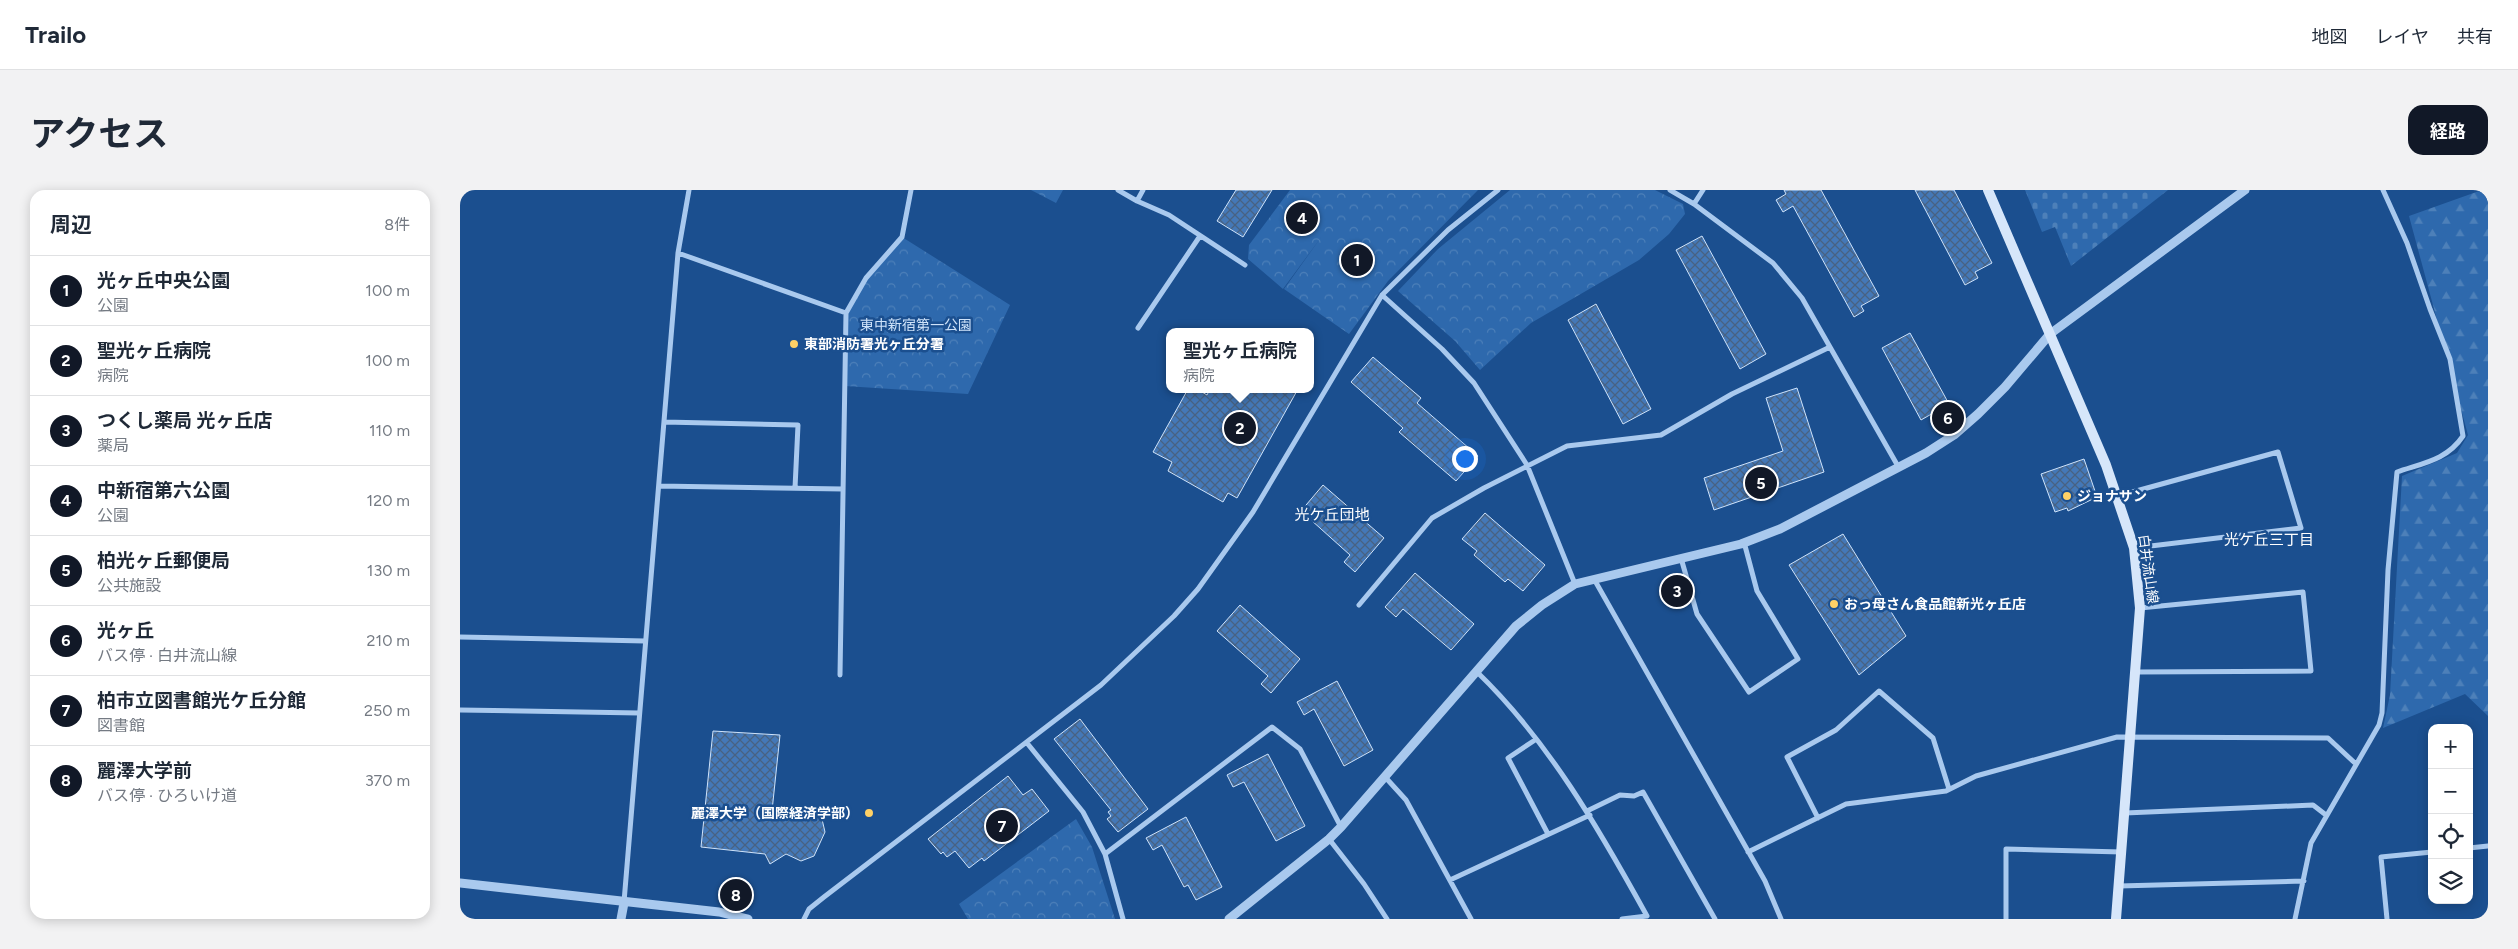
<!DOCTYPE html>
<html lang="ja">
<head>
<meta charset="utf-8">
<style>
	body { margin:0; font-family:Figtree,"Noto Sans JP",sans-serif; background:#f2f2f3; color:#1f2937 }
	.controls { position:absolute; right:15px; bottom:15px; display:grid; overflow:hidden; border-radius:10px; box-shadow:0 2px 12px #0003 }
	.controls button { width:45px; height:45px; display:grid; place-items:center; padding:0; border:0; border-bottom:1px solid #e0e1e3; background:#fff; color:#1f2937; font:25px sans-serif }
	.you { position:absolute; left:1004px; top:268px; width:18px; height:18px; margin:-12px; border:4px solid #fff; border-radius:50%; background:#1a73e8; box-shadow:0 0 0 8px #1a73e833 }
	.badge { display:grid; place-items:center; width:32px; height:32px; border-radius:50%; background:#111827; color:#fff; font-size:16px; font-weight:700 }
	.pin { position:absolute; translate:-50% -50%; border:2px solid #fff; box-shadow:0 1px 5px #0006 }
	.popup { position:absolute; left:706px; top:138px; width:148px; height:65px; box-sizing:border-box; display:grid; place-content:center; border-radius:10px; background:#fff; filter:drop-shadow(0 1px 4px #0005); font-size:16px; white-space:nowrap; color:#747a83 }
	.popup b { font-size:19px; color:#1f2937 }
	.popup::after { content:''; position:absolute; left:50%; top:100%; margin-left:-10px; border:10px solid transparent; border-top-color:#fff }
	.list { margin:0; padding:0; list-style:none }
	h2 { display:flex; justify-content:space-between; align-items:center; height:65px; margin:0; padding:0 20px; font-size:21px }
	h2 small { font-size:16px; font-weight:400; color:#747a83 }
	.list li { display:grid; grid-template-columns:32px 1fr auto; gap:15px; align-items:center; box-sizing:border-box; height:70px; padding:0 20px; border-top:1px solid #e0e1e3 }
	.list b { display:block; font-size:19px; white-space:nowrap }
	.list p { margin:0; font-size:16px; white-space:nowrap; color:#747a83 }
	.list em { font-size:16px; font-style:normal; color:#747a83 }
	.icon { flex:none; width:28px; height:28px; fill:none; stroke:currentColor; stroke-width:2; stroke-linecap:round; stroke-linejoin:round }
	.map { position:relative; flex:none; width:2028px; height:729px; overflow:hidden; border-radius:15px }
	header { display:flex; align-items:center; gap:30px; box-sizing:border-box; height:70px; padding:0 25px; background:#fff; border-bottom:1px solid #e0e1e3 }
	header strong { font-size:24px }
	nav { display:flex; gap:28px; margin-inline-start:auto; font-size:18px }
	.intro { display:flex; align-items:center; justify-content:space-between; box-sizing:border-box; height:120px; padding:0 30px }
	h1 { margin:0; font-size:35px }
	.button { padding:12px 22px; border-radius:15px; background:#111827; color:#fff; font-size:18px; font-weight:700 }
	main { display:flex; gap:30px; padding:0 30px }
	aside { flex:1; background:#fff; border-radius:15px; box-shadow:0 2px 12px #0003 }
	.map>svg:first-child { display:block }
	.forest { fill:url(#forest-firs) }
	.cemetery { fill:url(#cemetery-stones) }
	.park { fill:url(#park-crowns) }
	.building { fill:url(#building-cross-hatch); stroke:#cfe3fa }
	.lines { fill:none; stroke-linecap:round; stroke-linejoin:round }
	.minor { stroke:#a9c9ee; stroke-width:5 }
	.tertiary { stroke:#a9c9ee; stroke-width:9 }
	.secondary { stroke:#d6e6fa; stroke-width:10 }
	.poi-dot { fill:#ffd166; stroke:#1b4f8f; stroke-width:2 }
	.labels { text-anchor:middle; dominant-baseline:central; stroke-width:5; stroke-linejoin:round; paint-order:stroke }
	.park-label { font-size:14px; fill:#cfe3fa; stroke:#1b4f8f }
	.poi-label { font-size:14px; font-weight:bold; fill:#fff; stroke:#1b4f8f; text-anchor:start }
	.street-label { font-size:14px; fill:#fff; stroke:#1b4f8f }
	.neighbourhood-label { font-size:15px; fill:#fff; stroke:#1b4f8f }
</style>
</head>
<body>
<header>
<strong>Trailo</strong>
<nav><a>地図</a><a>レイヤ</a><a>共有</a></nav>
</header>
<div class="intro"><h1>アクセス</h1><a class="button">経路</a></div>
<main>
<aside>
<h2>周辺<small>8件</small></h2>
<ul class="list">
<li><span class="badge">1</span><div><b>光ヶ丘中央公園</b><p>公園</p></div><em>100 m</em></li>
<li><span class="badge">2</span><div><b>聖光ヶ丘病院</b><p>病院</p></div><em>100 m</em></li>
<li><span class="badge">3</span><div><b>つくし薬局 光ヶ丘店</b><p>薬局</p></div><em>110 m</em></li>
<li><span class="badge">4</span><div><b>中新宿第六公園</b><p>公園</p></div><em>120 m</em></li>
<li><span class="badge">5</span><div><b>柏光ヶ丘郵便局</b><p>公共施設</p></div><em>130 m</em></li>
<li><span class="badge">6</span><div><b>光ヶ丘</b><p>バス停 · 白井流山線</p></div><em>210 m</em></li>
<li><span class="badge">7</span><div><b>柏市立図書館光ケ丘分館</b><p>図書館</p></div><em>250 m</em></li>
<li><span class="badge">8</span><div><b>麗澤大学前</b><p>バス停 · ひろいけ道</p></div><em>370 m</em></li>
</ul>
</aside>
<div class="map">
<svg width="2028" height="729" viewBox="0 0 2028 729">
	<defs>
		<pattern id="forest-firs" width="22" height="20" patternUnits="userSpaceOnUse" patternTransform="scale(1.25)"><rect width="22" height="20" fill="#2e69ad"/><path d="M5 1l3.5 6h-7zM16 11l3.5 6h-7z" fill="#4d80b9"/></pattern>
		<pattern id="cemetery-stones" width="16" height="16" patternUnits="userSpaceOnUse" patternTransform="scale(1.25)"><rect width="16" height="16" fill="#2e69ad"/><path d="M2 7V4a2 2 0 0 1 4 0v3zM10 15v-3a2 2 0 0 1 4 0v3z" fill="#4d80b9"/></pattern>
		<pattern id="park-crowns" width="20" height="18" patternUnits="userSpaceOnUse" patternTransform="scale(1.25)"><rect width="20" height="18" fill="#2e69ad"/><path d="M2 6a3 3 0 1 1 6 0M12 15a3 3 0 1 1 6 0" fill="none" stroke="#4d80b9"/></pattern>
		<pattern id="building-cross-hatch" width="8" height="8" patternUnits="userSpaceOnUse" patternTransform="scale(1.25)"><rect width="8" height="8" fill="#4478b7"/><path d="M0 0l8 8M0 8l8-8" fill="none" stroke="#486282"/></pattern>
	</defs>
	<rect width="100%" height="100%" fill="#1b4f8f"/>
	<path class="forest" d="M2022,0H2028V526L2005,504L1923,538L1930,505L1942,286L1997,263L2008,245L1949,26Z"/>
	<path class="cemetery" d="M1565,0H1708L1611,76L1595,37L1582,42Z"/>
	<path class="park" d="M571,0H603L596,13Z
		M830,0H1018L928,91L889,144L824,99L862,46L823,99L788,69L789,55Z
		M1050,0H1195L1223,14L1225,24L1209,44L1179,70L1071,133L1020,180L995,151L938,101L978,59Z
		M442,47L550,115L508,204L385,196L386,123L406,88Z
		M616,629L632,657L655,729H508L499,714Z"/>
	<path class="building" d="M776,0H812L783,47L757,31Z
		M1324,0H1361L1419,106L1401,116L1404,121L1394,127L1333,16L1323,22L1316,10L1326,4Z
		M1455,0H1494L1532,73L1515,82L1518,88L1505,95Z
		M1242,46L1306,164L1280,179L1216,60Z
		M1136,114L1191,219L1163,234L1108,130Z
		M1450,143L1489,214L1461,230L1422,158Z
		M913,167L961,208L957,213L1018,266L996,291L939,242L943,238L891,192Z
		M1337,198L1364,282L1254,320L1244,288L1323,261L1306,208Z
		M728,199H737L747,205L750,199H838L777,308L768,303L763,312L708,281L712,272L693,262Z
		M1624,269L1637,307L1608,321L1607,318L1595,322L1581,284Z
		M863,295L924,348L895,382L884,372L890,365L841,321Z
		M1025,323L1085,375L1063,401L1048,389L1045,392L1014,365L1017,361L1002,349Z
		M1383,344L1446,446L1399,485L1329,375Z
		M955,383L1014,434L991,460L943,419L936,427L925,417Z
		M1221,387L1229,412L1216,417L1204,389Z
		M780,415L840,469L811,503L801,494L808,486L757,441Z
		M877,491L913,560L884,576L854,519L844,525L837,512Z
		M620,529L688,619L658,642L647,629L651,626L648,622L651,620L594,549Z
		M253,541L320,545L312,621L347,616L361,625L365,642L354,666L341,671L326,664L310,674L305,664L241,657Z
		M808,564L845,636L816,651L784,592L773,597L767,585Z
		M548,586L563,605L572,599L589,621L524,671L522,668L509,678L495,661L487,667L483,662L481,664L468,649Z
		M726,627L762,697L736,710L728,695L724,697L702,655L693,660L686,648Z"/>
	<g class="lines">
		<path class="minor" d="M658,0L677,11L683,0
			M1210,0L1234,14L1313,73L1342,108L1439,278
			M677,11L709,25L785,75
			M1234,14L1243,0
			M218,63L386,123
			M922,105L982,159L1014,193L1067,275L1115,394
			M678,138L740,46
			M204,232L338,235L335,298
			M199,296L383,299
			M1658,306L1818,262L1841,338L1674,358
			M1221,368L1237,424L1289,502L1338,469L1297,401L1284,352
			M1134,389L1305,691L1321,729
			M899,415L972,328L1024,298L1107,256L1201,245L1272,204L1370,157
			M0,447L185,451
			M1016,481C1088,550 1139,639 1187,726L1162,729
			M1677,482L1851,481L1843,402L1680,418
			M380,485L386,123L406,88L442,47L451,0
			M0,520L179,523
			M1075,550L1048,568L1088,644
			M567,553L623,622L645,664L663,729
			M926,588L946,610L1011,729
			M1127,621L1160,605L1174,606L1183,602L1255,729
			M1665,623L1853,615L1866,625
			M1358,628L1327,567L1376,540L1419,501L1473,548L1489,599
			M869,649L904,694L927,729
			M2009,658L2028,656
			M1288,662L1386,614L1486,601L1516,586L1657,547L1868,548L1896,574
			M645,664L812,537L840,559L881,637
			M990,690L1130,625
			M1659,696L1844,691
			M164,712L218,63L229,0
			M344,729L349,719L364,707L641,495L714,426L738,399L793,322L922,105L988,40L1038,0
			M1546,729V659L1662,662
			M1835,729L1851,653L1919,535L1922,523L1928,380L1937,282C1963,273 1987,270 2003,246L1990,169L1970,119L1947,53L1923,0
			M1927,729L1921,667L1972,662"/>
		<path class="tertiary" d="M0,693L259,722L288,729
			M161,729L164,713
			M769,729L869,649L881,637L1056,436L1082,415L1115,394L1281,354L1320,339L1466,263L1494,245L1518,224L1545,197L1590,144L1785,0"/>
		<path class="secondary" d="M1528,0L1646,275L1674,358L1680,418L1656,729"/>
	</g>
	<g class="poi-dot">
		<circle cx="334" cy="154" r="5"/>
		<circle cx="1607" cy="306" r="5"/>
		<circle cx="1374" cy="414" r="5"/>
		<circle cx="409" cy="623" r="5"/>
	</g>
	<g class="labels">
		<g class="park-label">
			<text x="456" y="135">東中新宿第一公園</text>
		</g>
		<g class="poi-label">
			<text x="344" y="154">東部消防署光ヶ丘分署</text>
			<text x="1617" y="306">ジョナサン</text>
			<text x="1384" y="414">おっ母さん食品館新光ヶ丘店</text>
			<text x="399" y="623" text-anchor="end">麗澤大学（国際経済学部）</text>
		</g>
		<g class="street-label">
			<text transform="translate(1688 379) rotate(82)">白井流山線</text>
		</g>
		<g class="neighbourhood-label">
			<text x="872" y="325">光ケ丘団地</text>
			<text x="1809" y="350">光ケ丘三丁目</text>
		</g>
	</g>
</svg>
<div class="controls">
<button>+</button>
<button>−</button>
<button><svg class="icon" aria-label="locate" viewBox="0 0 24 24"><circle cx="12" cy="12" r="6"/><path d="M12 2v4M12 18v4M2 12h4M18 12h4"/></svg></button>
<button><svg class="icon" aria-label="layers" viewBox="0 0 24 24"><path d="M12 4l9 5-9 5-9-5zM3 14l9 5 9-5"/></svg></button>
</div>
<div class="you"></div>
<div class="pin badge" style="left:897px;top:70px">1</div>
<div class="pin badge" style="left:780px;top:238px">2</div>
<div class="popup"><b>聖光ヶ丘病院</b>病院</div>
<div class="pin badge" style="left:1217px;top:401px">3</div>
<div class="pin badge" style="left:842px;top:28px">4</div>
<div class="pin badge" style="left:1301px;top:293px">5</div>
<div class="pin badge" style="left:1488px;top:228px">6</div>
<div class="pin badge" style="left:542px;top:636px">7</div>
<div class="pin badge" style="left:276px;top:705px">8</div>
</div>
</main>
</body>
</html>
